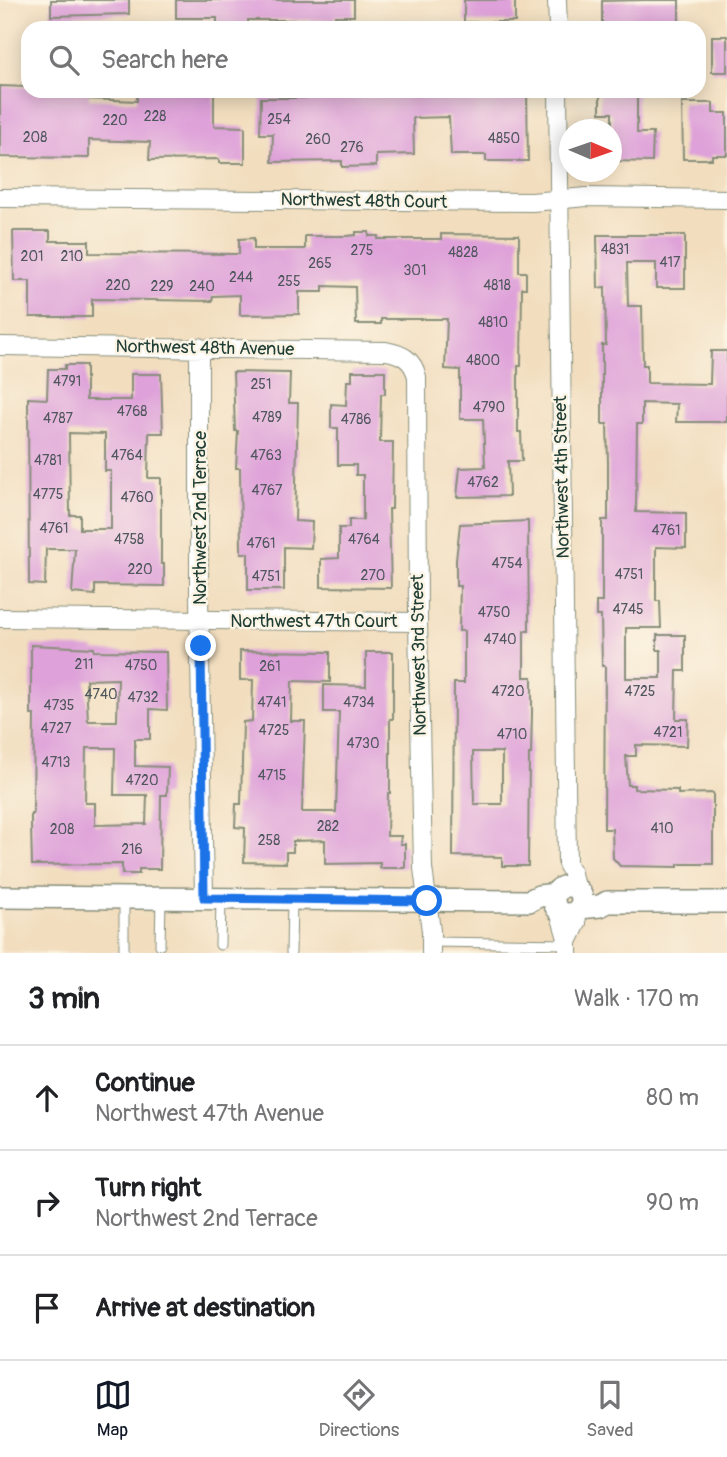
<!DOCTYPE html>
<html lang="en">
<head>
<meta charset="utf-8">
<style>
	body { margin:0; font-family:Pangolin,sans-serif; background:#f6f6f6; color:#202124 }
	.compass { position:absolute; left:559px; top:119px; width:63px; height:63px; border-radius:50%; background:#fff; box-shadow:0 4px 18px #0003; rotate:92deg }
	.stop { position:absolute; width:21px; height:21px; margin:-16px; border:5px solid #1a73e8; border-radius:50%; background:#fff }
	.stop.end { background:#1a73e8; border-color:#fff; box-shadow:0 2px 7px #0008 }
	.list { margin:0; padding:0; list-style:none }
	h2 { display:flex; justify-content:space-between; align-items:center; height:91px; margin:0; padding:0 28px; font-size:30px }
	h2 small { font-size:23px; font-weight:400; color:#757577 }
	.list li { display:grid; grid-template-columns:46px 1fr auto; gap:21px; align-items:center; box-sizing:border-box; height:105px; padding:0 28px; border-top:2px solid #e0e0e0 }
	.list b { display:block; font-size:26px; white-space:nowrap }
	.list p { margin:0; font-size:23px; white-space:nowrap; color:#757577 }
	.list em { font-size:23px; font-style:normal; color:#757577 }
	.icon { flex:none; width:38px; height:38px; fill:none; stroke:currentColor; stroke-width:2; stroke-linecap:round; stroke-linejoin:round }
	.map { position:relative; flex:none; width:727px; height:953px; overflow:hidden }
	.search { position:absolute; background:#fff; box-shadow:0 4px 18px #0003; left:21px; right:21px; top:21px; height:77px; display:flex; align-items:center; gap:18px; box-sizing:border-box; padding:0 24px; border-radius:21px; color:#757577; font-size:26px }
	.sheet { height:406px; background:#fff }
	nav { display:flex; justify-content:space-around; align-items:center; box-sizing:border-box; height:98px; border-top:2px solid #e0e0e0; background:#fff; font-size:19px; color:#757577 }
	nav a { display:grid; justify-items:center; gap:4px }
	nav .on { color:#111827 }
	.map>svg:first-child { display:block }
	.building { fill:#dea1d9; fill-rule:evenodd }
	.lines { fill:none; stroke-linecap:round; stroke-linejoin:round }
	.service-casing { stroke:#888e7a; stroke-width:11 }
	.minor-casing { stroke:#888e7a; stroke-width:20 }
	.tertiary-casing { stroke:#888e7a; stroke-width:24 }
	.service { stroke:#fff; stroke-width:9 }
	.minor { stroke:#fff; stroke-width:18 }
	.tertiary { stroke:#fff; stroke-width:21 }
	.route { stroke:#1a73e8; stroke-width:9 }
	.labels { text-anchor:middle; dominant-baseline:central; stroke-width:5; stroke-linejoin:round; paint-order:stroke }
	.number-label { font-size:14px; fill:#4f565d }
	.street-label { font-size:18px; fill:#1f3d34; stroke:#fcf5e5 }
</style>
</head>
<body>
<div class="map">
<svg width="727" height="953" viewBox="0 0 727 953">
	<rect width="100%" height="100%" fill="#fcf5e5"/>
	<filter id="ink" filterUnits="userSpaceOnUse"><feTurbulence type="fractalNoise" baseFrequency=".0143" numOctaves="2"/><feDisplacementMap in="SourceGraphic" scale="14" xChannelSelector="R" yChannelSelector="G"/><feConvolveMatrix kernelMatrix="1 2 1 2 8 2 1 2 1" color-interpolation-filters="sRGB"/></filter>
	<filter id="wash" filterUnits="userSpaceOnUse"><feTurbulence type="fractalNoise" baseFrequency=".00686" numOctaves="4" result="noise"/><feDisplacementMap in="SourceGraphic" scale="28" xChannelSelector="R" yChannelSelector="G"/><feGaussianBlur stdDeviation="1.57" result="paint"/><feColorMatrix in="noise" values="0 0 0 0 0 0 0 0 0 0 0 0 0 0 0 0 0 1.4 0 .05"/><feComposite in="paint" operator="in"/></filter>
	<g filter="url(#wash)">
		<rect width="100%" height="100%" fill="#f2debf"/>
		<g id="blocks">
			<path class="building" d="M51,0H129V14L51,16Z
				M176,0H354V16H335V20H248V28H217V18H176Z
				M464,0H515V22H464Z
				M646,0H679V28H602V1Z
				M712,36H727V72H712Z
				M0,86L28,87V91H89V99L137,101V91H214V126L245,127V163H219V159L149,160L150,142L89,140V158L0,157Z
				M305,91H429L482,98V91H527L528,161H486V155H451L449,117L413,118L414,154L376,155V166L342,167V161L272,162L273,134H260L261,98H305Z
				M600,91H637V133H653L652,162L612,161V113H600Z
				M682,103H713V113H727V155H712V159H683Z
				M13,231H50V241H89V253L239,254V239L254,238V249H305V236H347L356,235V232H369V236H378V239H441V234L519,235V272H526V288H522L521,366H518V432H521L522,461H508L509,496L457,497L460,468L485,467L483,419H460V370L445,369L447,319H381V324H356L355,287L323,286V292H299V314L240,315V295L213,296L212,301L92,299V317H30V281H14Z
				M597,235H685V288H656V263H627L628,306H642L643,365H647V383L710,384L711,351H727V422H676L677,404L642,403V424H637L636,512L686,513V548L656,547V601H660L661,628H626V678H661V650H657V635H685V671H677L676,719H688L687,746L636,745V756H626L628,785H634V789L678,790V794L713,793V864H678V867L620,866L613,858L612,829H604L605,666H602L601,616H596V602H602V520H608V463L607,424H602V345H606L605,287L598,288Z
				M65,365H86V400H131V374H161L163,433H149L148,478H161V564H164V586L95,585V595L72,593L75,549H46L45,585L29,584L28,398L47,399L48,369H65ZM69,433L105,434V471H111V529H80V515H70Z
				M352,371H385V394H381L380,442H393L392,509H389L391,588L321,587V559L339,558V528H349V520H363V475H356V465H338V428H331V404L346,405L347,381H352Z
				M233,372L290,373L289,403H298L295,521L312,522L311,548L284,547V590H248V553H241L240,468H236L238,431H235Z
				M528,521L529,631H524V677H532V713L531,754H529L528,866H502V857L453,856L454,683H464V631H459L460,586H456V560L460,524ZM473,752H502V804H474Z
				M31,645L94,648V651L166,652L167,710L150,709V739H135V766L168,767L167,795H161L160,869H139V874H122V864L32,865L31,826V814H33L34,715H31ZM118,679L117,721H88L86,680ZM86,748H115L114,795H147L146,824L95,825V803H85Z
				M240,651L330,652V682L292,681L291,721H305L302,812H336L339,712H324V685L366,686V652H393V719H390V793H388L387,836H401L400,844H405V868H380V863L325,864V840L293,841V852H286V863L244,862L245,828L235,827L236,804H241L243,722L252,721L253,680H240Z"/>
		</g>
	</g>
	<g filter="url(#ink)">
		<use href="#blocks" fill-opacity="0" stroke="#888e7a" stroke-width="2"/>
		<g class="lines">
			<g class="service-casing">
				<path id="service" d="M124,899V953
					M431,942L568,944
					M160,945L161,899
					M220,945L221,899
					M291,953L292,900"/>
			</g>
			<g class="minor-casing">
				<path id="minor" d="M557,0L558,28
					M558,91L567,864L572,873L575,888
					M0,198L532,202L586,197L727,199
					M0,346L386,351C403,354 413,360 417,377L418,622L423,868L431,931V953
					M199,347V595L204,898
					M0,618L418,622
					M559,911L568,942V953
					M568,942L577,923L576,912"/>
			</g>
			<g class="tertiary-casing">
				<path id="tertiary" d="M554 900a14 14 0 1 1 28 0a14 14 0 1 1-28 0Z
					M0,897L529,901L539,896L556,894
					M579,908L600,906L607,902H727"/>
			</g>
			<use href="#service" class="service"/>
			<use href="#minor" class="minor"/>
			<use href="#tertiary" class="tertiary"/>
		</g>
	</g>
	<g class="lines" filter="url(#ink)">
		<path class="route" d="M201,646L204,898L427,901"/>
	</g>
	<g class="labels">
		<g class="number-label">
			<text x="155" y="116">228</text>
			<text x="279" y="119">254</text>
			<text x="115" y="120">220</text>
			<text x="35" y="137">208</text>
			<text x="504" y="138">4850</text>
			<text x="318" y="139">260</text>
			<text x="352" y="147">276</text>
			<text x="615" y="249">4831</text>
			<text x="362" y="250">275</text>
			<text x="463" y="252">4828</text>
			<text x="32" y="256">201</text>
			<text x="72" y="256">210</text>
			<text x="670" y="262">417</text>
			<text x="320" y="263">265</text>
			<text x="415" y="270">301</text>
			<text x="241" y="277">244</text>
			<text x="289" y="281">255</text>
			<text x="118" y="285">220</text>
			<text x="497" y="285">4818</text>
			<text x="162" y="286">229</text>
			<text x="202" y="286">240</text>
			<text x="493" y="322">4810</text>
			<text x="483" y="360">4800</text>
			<text x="67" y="381">4791</text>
			<text x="261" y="384">251</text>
			<text x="489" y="407">4790</text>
			<text x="132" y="411">4768</text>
			<text x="267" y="417">4789</text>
			<text x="58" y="418">4787</text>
			<text x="356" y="419">4786</text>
			<text x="127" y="455">4764</text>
			<text x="266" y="455">4763</text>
			<text x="48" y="460">4781</text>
			<text x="483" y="482">4762</text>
			<text x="267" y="490">4767</text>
			<text x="48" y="494">4775</text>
			<text x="137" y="497">4760</text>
			<text x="54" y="528">4761</text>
			<text x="666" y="530">4761</text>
			<text x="129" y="539">4758</text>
			<text x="364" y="539">4764</text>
			<text x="261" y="543">4761</text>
			<text x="507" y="563">4754</text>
			<text x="140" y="569">220</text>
			<text x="629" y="574">4751</text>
			<text x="373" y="575">270</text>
			<text x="266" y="576">4751</text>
			<text x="628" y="609">4745</text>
			<text x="494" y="612">4750</text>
			<text x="500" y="639">4740</text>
			<text x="84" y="664">211</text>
			<text x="141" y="665">4750</text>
			<text x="270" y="666">261</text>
			<text x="508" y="691">4720</text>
			<text x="640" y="691">4725</text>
			<text x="101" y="694">4740</text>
			<text x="143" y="697">4732</text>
			<text x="272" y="702">4741</text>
			<text x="359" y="702">4734</text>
			<text x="59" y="705">4735</text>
			<text x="56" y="728">4727</text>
			<text x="274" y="730">4725</text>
			<text x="668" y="732">4721</text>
			<text x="512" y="734">4710</text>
			<text x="363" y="743">4730</text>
			<text x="56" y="762">4713</text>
			<text x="272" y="775">4715</text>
			<text x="142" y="780">4720</text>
			<text x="328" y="826">282</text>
			<text x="662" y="828">410</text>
			<text x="62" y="829">208</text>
			<text x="269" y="840">258</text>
			<text x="132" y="849">216</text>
		</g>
		<g class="street-label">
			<text transform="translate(364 201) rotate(1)">Northwest 48th Court</text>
			<text transform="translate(205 348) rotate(1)">Northwest 48th Avenue</text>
			<text transform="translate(562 477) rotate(-91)">Northwest 4th Street</text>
			<text transform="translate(200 518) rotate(-90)">Northwest 2nd Terrace</text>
			<text x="314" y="621">Northwest 47th Court</text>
			<text transform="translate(419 655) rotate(-91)">Northwest 3rd Street</text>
		</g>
	</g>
</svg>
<svg class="compass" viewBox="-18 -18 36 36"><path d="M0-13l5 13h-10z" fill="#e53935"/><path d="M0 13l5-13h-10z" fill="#757577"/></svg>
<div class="stop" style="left:427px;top:901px"></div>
<div class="stop end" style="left:201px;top:646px"></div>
<div class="search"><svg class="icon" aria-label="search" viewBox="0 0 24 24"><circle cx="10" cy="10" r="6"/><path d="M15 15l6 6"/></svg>Search here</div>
</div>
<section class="sheet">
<h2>3 min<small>Walk · 170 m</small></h2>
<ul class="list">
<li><svg class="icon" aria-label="ahead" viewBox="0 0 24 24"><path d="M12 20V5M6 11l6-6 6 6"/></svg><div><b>Continue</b><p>Northwest 47th Avenue</p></div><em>80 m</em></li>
<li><svg class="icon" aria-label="right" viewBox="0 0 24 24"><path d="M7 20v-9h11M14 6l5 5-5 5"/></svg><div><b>Turn right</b><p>Northwest 2nd Terrace</p></div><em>90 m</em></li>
<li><svg class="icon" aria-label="arrive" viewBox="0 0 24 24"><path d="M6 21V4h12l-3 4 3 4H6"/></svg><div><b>Arrive at destination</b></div></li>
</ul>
</section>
<nav>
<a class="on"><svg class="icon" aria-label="map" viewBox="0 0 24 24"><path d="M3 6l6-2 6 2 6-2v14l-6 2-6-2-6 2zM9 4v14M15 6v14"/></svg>Map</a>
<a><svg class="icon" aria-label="directions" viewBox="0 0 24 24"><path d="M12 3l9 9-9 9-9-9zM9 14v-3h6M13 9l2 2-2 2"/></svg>Directions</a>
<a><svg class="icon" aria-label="saved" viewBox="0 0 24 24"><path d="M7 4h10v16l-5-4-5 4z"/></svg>Saved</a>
</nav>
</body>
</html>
